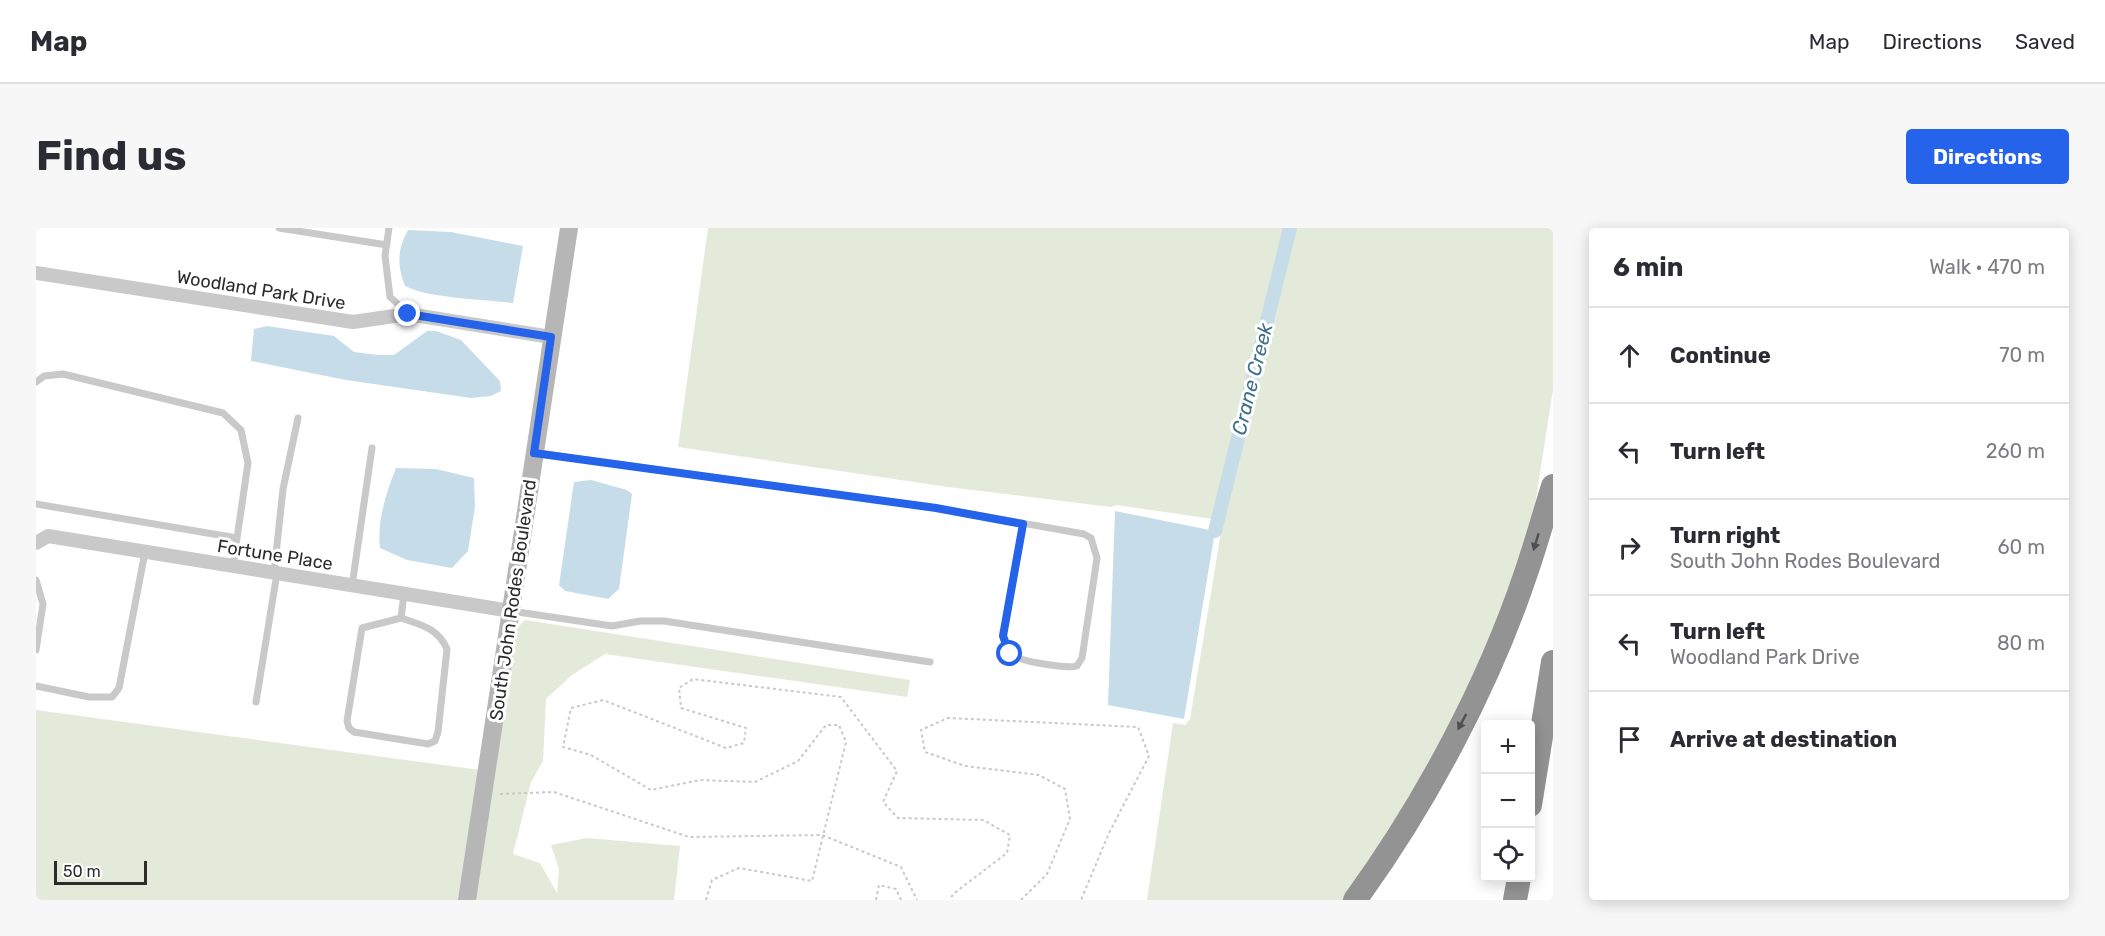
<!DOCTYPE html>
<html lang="en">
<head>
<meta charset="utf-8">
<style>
	body { margin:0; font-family:Rubik,sans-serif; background:#f7f7f7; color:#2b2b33 }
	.controls { position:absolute; right:18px; bottom:18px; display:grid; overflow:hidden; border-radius:6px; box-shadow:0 3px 15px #0003 }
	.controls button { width:54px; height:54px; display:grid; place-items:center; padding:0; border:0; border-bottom:2px solid #e1e1e2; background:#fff; color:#2b2b33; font:30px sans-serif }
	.scale { position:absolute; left:18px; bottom:15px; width:93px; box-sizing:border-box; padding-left:6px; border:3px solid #2c2c2c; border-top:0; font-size:16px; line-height:21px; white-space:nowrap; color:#2c2c2c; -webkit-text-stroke:4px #fff; paint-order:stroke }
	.stop { position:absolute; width:18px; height:18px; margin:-14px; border:4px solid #2563eb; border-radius:50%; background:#fff }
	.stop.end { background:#2563eb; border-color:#fff; box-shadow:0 2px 6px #0008 }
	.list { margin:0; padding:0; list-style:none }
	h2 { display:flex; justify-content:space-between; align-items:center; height:78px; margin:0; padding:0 24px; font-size:26px }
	h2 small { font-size:20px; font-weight:400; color:#7c7c81 }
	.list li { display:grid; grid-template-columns:39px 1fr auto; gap:18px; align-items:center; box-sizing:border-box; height:96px; padding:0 24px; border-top:2px solid #e1e1e2 }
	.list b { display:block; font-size:22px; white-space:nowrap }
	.list p { margin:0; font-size:20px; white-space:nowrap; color:#7c7c81 }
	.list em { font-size:20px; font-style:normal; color:#7c7c81 }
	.icon { flex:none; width:33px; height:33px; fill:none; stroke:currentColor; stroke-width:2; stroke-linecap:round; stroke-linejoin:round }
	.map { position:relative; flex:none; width:1517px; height:672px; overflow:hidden; border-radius:6px }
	header { display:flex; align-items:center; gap:36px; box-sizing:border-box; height:84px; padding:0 30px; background:#fff; border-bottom:2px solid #e1e1e2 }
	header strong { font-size:28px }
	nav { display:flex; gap:33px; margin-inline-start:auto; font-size:21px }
	.intro { display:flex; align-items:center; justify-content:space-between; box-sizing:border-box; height:144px; padding:0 36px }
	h1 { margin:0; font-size:42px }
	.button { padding:15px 27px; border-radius:6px; background:#2563eb; color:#fff; font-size:21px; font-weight:700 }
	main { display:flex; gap:36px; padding:0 36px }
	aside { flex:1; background:#fff; border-radius:6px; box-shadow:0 3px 15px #0003 }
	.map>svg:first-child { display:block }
	.green { fill:#e3eada }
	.water { fill:#c6dde9 }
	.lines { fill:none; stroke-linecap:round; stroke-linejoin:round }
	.canal { stroke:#c6dde9; stroke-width:14 }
	.path { stroke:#c9c9c9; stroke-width:2; stroke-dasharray:3 3; stroke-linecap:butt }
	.service { stroke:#c9c9c9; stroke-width:7 }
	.minor { stroke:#c9c9c9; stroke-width:14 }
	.secondary { stroke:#b6b6b6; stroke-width:18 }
	.motorway { stroke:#939393; stroke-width:24 }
	.oneway { fill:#505050 }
	.route { stroke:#2563eb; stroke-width:8 }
	.labels { text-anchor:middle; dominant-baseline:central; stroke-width:6; stroke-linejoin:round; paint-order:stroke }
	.street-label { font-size:18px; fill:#2c2c2c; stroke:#fff }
	.water-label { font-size:20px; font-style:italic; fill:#3d708b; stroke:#fff }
</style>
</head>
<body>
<header>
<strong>Map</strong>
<nav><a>Map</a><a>Directions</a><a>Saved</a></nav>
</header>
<div class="intro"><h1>Find us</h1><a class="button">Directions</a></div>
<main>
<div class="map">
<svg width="1517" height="672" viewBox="0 0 1517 672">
	<rect width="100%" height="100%" fill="#fff"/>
	<path class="green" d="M672,0H1517V162L1493,315L1436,461L1322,656L1307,672H1111L1137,495L1149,497L1154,491L1185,304L1183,299L1177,296V291L1080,277L1075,279L912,259L642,219Z
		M489,392L874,452L871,469L569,426L536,447L510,471L507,533L495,554L477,626L504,635L521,665L523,641L515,617L551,610L644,618L638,672H437L479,402Z
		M0,482L444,542L424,672H0Z"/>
	<path class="water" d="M372,2L415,4L487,18L477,75C446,71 396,71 369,58C361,38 361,21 372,2Z
		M231,98L298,108L318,124L342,127H358L391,103H400L425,112L464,153L465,163L455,168L435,170L310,152L215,133L218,101Z
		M360,240L400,241L438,250L439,279L432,323L416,340L371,332L344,320C341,293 350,265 360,240Z
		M555,252L591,262L596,266L583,361L572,371L529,363L523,357L538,254Z
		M1079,283L1179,303L1148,491L1072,477Z"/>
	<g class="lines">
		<path class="canal" d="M1179,303L1254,0"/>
		<path class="path" d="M464,566L518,564L653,609L786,607L865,639L881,672
			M670,672L676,652L703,640L776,653L810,514L803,497H790L762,533L719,554L664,552L615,562L555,527L527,519L535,480L567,472L690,520L708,515L710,500L645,480L643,460L657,451L805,469L861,543L847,574L862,590L947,592L974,607L971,625L917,666L914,672
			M840,672L843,657L860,661L865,672
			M985,672L1011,646L1034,591L1029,561L1003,547L929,538L889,524L885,502L912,490L1102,499L1113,528L1073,605L1045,672"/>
		<path class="service" d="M243,0L351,17
			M353,0L349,28L354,69L372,85
			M0,154L8,148L27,146L187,185L205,202L212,235L201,310
			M501,225L900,280L1048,306L1055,310L1061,330L1046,430L1041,438C1031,441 981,433 974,426C969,421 968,414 967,408L987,296
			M0,276L201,310L197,338
			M238,345L247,261L262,190
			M0,352L7,376L0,422
			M316,358L336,220
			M475,383L576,398L604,393H628L894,434
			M365,390C385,397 402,400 411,421L402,504L399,513L392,516L318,504L313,500L311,493L326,400L365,390L368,366
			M0,458L53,469H76L83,460L109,324
			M220,474L241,345"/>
		<path class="minor" d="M0,45L317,94L372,86L515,109
			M0,315L12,308L475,383"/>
		<path class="secondary" d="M431,672L533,0"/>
		<path class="motorway" d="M1494,577L1517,434
			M1319,672C1389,576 1452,458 1490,345C1500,316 1508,287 1517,258
			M1479,672L1483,650"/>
	</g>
	<defs><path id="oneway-solid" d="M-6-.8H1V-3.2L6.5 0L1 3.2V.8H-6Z" transform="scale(1.5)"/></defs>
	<g class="oneway">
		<use href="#oneway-solid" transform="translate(1500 314) rotate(107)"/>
		<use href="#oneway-solid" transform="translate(1426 494) rotate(118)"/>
	</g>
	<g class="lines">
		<path class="route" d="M372,86L515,109L498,225L900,280L987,296L967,408L974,426"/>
	</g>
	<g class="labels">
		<g class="street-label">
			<text transform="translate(225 62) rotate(9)">Woodland Park Drive</text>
			<text transform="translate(239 327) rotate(9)">Fortune Place</text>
			<text transform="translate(477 372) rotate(-82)">South John Rodes Boulevard</text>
		</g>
		<g class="water-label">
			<text transform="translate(1216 151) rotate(-76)">Crane Creek</text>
		</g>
	</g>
</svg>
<div class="controls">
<button>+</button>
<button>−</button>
<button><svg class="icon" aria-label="locate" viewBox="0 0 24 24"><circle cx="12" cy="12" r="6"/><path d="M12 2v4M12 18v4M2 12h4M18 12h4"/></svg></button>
</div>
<div class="scale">50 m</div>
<div class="stop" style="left:974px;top:426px"></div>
<div class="stop end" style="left:372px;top:86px"></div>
</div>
<aside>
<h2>6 min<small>Walk · 470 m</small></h2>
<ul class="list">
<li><svg class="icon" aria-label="ahead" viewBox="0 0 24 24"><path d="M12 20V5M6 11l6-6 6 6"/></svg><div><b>Continue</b></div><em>70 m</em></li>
<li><svg class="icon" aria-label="left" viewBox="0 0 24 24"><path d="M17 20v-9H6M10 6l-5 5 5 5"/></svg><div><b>Turn left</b></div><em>260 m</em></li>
<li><svg class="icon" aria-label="right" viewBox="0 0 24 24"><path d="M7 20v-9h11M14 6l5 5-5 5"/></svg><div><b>Turn right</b><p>South John Rodes Boulevard</p></div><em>60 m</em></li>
<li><svg class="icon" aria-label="left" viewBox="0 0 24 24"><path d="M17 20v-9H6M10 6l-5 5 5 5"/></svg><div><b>Turn left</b><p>Woodland Park Drive</p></div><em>80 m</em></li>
<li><svg class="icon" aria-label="arrive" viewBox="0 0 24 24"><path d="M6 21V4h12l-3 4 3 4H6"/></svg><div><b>Arrive at destination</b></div></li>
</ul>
</aside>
</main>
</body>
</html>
